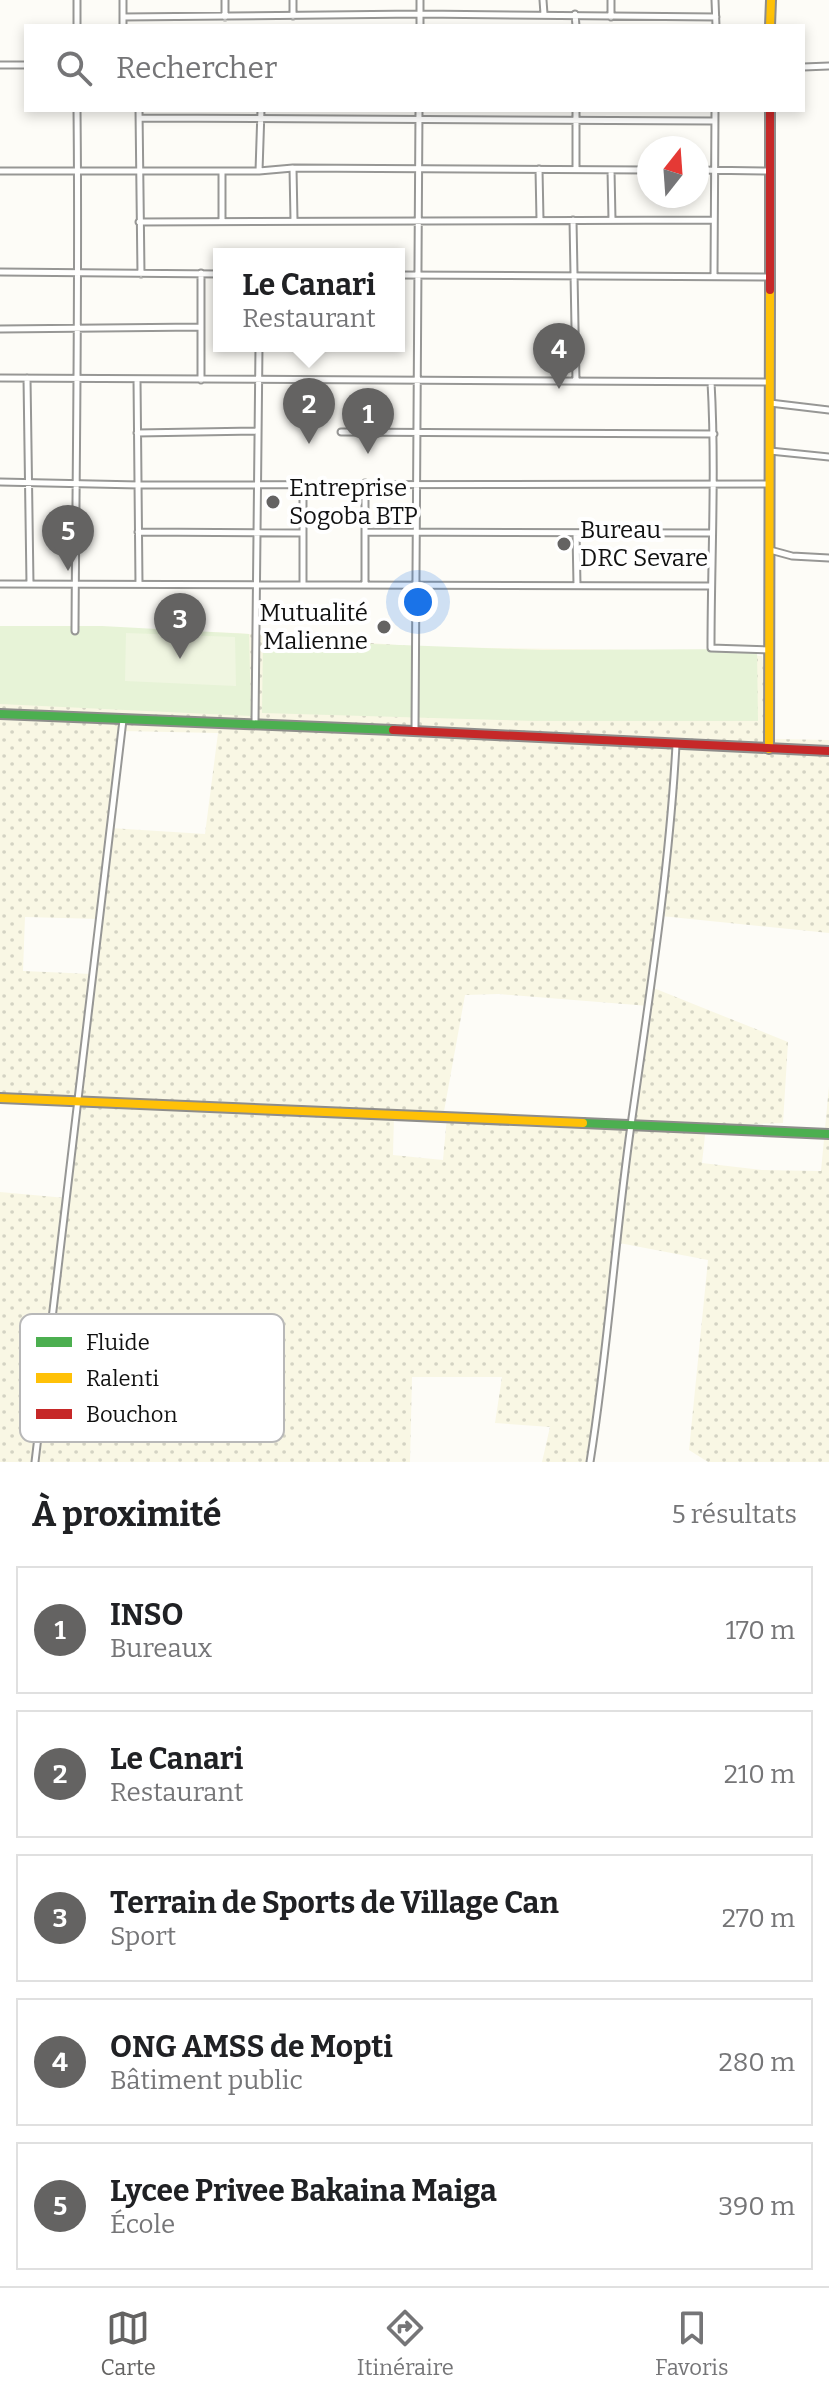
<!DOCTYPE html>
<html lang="fr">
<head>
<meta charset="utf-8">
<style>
	body { margin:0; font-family:Bitter,serif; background:#f6f6f6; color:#202124 }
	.compass { position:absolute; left:637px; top:136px; width:72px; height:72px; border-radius:50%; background:#fff; box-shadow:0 4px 12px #0003; rotate:17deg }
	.you { position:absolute; left:418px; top:602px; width:28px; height:28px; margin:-20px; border:6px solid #fff; border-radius:50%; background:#1a73e8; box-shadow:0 0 0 12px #1a73e833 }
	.badge { display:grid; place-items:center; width:52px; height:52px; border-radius:50%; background:#646362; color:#fff; font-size:26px; font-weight:700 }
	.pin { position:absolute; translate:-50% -66px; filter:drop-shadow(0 2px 4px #0008) }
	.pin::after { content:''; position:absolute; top:42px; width:28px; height:24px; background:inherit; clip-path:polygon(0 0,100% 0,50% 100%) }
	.popup { position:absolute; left:213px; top:248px; width:192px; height:104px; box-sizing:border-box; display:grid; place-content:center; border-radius:0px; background:#fff; filter:drop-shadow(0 2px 6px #0005); font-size:26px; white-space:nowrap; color:#757577 }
	.popup b { font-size:30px; color:#202124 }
	.popup::after { content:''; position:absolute; left:50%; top:100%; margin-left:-16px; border:16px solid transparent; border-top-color:#fff }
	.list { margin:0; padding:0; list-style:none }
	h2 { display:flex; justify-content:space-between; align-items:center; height:104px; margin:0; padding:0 32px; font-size:34px }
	h2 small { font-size:26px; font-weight:400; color:#757577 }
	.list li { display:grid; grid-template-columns:52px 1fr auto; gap:24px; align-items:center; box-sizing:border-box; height:128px; margin:0 16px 16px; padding:0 16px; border:2px solid #e0e0e0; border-radius:0px }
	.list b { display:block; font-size:30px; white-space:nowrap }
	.list p { margin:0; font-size:26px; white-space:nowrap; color:#757577 }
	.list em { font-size:26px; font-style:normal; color:#757577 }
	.icon { flex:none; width:44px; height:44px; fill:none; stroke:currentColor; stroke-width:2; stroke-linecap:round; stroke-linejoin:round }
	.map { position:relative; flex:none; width:829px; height:1462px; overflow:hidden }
	.search { position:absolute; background:#fff; box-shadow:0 4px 12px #0003; left:24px; right:24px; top:24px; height:88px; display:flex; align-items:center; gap:20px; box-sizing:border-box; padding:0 28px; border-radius:0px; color:#757577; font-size:30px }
	.sheet { height:824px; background:#fff }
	nav { display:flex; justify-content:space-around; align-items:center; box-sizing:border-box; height:112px; border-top:2px solid #e0e0e0; background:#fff; font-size:22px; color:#757577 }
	nav a { display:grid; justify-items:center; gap:4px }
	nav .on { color:#646362 }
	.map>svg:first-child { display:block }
	.farmland { fill:url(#farmland-dots); fill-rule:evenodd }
	.grass { fill:#e7f3d7 }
	.pitch { fill:#f0f6e1 }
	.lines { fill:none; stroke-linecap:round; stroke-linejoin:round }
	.street-casing { stroke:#979795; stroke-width:9 }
	.fast-casing { stroke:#8e8d8b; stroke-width:12 }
	.slow-casing { stroke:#8e8d8b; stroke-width:12 }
	.jam-casing { stroke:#8e8d8b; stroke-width:12 }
	.street { stroke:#fffffe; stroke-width:5 }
	.fast { stroke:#4caf50; stroke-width:8 }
	.slow { stroke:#ffc107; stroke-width:8 }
	.jam { stroke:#c62828; stroke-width:8 }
	.poi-dot { fill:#646362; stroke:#fff; stroke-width:3 }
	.labels { text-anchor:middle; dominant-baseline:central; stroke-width:8; stroke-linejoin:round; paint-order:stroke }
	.poi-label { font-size:24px; fill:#111; stroke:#fff; text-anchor:start }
	.key { fill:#fff; stroke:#b8b8b8; stroke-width:2 }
	.key-label { font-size:22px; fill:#111 }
</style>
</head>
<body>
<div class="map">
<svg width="829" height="1462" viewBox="0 0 829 1462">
	<defs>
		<pattern id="farmland-dots" width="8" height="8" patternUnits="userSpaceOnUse" patternTransform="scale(2)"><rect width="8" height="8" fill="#f9f7e4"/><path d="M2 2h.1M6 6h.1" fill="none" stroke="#d4d3c3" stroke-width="1.8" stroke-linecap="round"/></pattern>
	</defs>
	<rect width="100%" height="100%" fill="#fdfcf7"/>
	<path class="farmland" d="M0,627L237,633L424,647L714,651L762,656L773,739L829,740V933L661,916L651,987L788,1042L783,1123L706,1126L702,1163L762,1170L821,1171L829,1086V1462H708L689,1450L708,1260L614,1242L589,1462H542L550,1427L495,1423L502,1377H412L410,1462H0V1192L66,1198L77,1101L0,1098ZM121,731L218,733L205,834L110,828ZM25,917L99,919L92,974L23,971ZM499,994L649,1006L631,1124L447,1117L443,1160L393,1155L394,1115L443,1117L465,995Z"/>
	<path class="grass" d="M0,626H102L249,634L251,716L0,704Z
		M263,640L541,650L757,649L758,721H534L262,713Z"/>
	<path class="pitch" d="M126,633L235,637L236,686L125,681Z"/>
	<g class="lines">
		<g class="street-casing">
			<path id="street" d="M77,0V26
				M123,0V26
				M293,0V16
				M543,0L544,14
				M611,0V17
				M715,0L716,26
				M575,14L576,26
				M123,17L420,14L716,17
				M225,17V0
				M420,26V0
				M0,65H26
				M803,67L829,66
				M139,110L141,274
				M576,110V169
				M139,118L715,121
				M293,168L294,220
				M539,169L540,220
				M611,170L612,220
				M697,170L769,171
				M0,171H259L293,168L649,170
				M222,171V220
				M259,171L261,110
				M573,220L576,381
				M139,222L714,220
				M0,272L219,274
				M201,273V380
				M399,275L770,277
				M714,276L715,110
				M0,329L201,327
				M0,378L770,382
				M27,378L30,584
				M137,379L139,584
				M711,382C716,470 711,560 711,648L770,650
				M770,403L829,410
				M341,432L714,434
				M137,433L258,431
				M770,451L829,457
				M0,482L139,485L769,484
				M138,532L303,533
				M365,532L710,533
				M576,533L577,585
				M770,550L792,556L829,558
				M0,584L711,586
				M303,584V484
				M365,584V483
				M75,631C76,457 79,284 77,110
				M255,722L259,346
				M415,730L419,110
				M35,1462L123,720
				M590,1462C608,1350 615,1237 631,1125C649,998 669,873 676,745"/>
		</g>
		<g class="fast-casing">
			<path id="fast" d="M0,714L393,730
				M583,1123L829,1134"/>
		</g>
		<g class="slow-casing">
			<path id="slow" d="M770,26L771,0
				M769,749L770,290
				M0,1098L583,1123"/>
		</g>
		<g class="jam-casing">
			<path id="jam" d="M770,290V110
				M393,730L829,751"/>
		</g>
		<use href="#street" class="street"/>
		<use href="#fast" class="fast"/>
		<use href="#slow" class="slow"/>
		<use href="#jam" class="jam"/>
	</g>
	<g class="poi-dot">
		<circle cx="273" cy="502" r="8"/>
		<circle cx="564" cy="544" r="8"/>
		<circle cx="384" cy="627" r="8"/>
	</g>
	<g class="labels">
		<g class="poi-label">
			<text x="289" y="488">Entreprise<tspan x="289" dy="28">Sogoba BTP</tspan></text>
			<text x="580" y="530">Bureau<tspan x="580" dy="28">DRC Sevare</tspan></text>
			<text x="368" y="613" text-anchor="end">Mutualité<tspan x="368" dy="28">Malienne</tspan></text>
		</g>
	</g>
	<rect x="20" y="1314" width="264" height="128" rx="12" class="key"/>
	<rect x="36" y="1337" width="36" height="10" fill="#4caf50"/>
	<rect x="36" y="1373" width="36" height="10" fill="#ffc107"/>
	<rect x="36" y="1409" width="36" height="10" fill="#c62828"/>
	<g class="key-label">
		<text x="86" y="1350">Fluide</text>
		<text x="86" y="1386">Ralenti</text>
		<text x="86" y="1422">Bouchon</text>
	</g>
</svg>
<svg class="compass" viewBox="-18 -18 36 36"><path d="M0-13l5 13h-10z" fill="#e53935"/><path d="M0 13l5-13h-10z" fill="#757577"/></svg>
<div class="you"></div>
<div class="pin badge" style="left:368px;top:454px">1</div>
<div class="pin badge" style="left:309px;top:444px">2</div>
<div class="popup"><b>Le Canari</b>Restaurant</div>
<div class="pin badge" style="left:180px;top:659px">3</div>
<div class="pin badge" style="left:559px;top:389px">4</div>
<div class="pin badge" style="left:68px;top:571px">5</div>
<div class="search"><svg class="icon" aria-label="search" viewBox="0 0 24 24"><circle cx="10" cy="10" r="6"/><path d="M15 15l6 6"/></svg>Rechercher</div>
</div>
<section class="sheet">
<h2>À proximité<small>5 résultats</small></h2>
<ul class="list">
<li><span class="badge">1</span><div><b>INSO</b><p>Bureaux</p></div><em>170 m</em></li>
<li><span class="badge">2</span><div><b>Le Canari</b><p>Restaurant</p></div><em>210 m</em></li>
<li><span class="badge">3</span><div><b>Terrain de Sports de Village Can</b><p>Sport</p></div><em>270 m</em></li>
<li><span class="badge">4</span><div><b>ONG AMSS de Mopti</b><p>Bâtiment public</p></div><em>280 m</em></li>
<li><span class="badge">5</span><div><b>Lycee Privee Bakaina Maiga</b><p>École</p></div><em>390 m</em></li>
</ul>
</section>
<nav>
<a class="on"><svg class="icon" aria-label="map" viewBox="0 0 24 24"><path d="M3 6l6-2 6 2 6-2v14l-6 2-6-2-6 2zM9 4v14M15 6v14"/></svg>Carte</a>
<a><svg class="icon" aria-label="directions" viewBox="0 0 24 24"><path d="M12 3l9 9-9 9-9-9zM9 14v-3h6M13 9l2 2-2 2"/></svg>Itinéraire</a>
<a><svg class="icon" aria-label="saved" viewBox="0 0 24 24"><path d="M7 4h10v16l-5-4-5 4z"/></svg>Favoris</a>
</nav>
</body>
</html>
